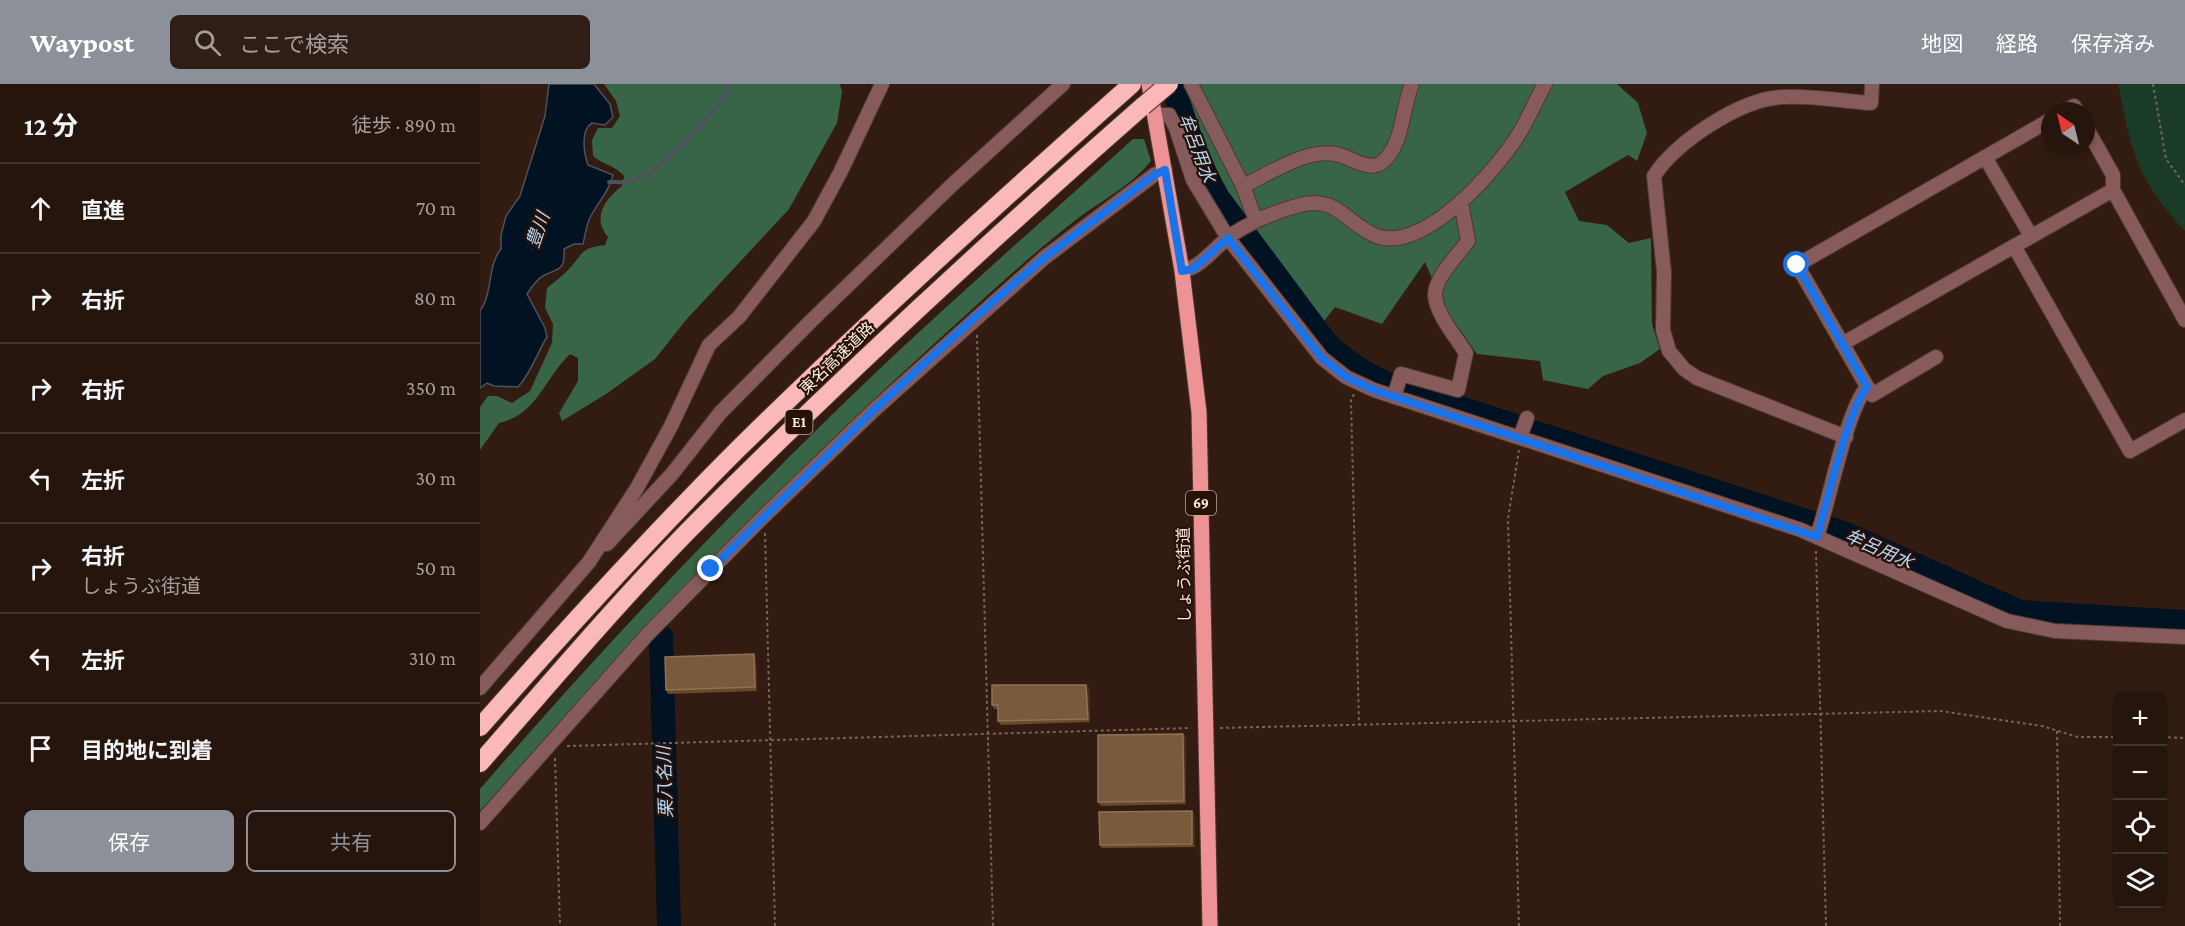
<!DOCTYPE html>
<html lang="ja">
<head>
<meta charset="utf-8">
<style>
	body { margin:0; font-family:"Crimson Pro","Noto Sans JP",serif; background:#2e1e16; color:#f1f3f6 }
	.controls { position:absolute; right:18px; bottom:18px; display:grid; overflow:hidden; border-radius:9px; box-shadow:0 3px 9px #0003 }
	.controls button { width:54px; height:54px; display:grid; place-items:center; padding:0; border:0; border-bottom:2px solid #42342e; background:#26150d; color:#f1f3f6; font:30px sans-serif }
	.compass { position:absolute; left:1561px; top:18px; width:54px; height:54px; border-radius:50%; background:#26150d; box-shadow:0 3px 9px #0003; rotate:325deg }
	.stop { position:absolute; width:18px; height:18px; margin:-14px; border:4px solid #1a73e8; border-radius:50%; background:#fff }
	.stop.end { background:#1a73e8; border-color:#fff; box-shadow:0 2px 6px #0008 }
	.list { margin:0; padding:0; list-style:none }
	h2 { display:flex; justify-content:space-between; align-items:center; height:78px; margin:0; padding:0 24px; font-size:26px }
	h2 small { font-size:20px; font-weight:400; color:#a49f9d }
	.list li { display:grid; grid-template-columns:39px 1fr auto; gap:18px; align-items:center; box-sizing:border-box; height:90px; padding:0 24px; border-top:2px solid #42342e }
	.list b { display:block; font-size:22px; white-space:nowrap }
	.list p { margin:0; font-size:20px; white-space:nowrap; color:#a49f9d }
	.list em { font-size:20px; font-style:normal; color:#a49f9d }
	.actions { display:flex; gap:12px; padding:18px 24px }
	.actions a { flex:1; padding:14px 0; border:2px solid #8c9099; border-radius:9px; text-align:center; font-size:21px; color:#8c9099 }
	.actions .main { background:#8c9099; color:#fff }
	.icon { flex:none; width:33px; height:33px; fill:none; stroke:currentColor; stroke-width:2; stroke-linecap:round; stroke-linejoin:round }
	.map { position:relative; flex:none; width:1705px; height:842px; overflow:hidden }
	header { display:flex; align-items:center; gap:36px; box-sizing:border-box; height:84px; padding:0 30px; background:#8c9099; color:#fff }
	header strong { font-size:28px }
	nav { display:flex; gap:33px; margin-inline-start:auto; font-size:21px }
	.search { width:420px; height:54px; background:#2e1e16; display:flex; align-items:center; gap:15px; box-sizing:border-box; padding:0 21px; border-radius:9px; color:#a49f9d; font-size:22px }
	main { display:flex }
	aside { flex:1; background:#26150d }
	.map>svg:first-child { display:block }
	.green { fill:#1a3b26 }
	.forest { fill:#386447 }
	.water { fill:#011222; stroke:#4c535c; stroke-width:1.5 }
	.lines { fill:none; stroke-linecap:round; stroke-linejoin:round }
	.stream { stroke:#4c535c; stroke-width:4 }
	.river { stroke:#011222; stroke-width:24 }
	.minor-casing { stroke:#4e392f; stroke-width:16 }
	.major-casing { stroke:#4e392f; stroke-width:17 }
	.highway-casing { stroke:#4e392f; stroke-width:20 }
	.path { stroke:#78645b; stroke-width:2; stroke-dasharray:3 3; stroke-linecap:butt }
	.minor { stroke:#875b5c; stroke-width:14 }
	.major { stroke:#ed9395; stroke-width:15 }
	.highway { stroke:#fab8b9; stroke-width:18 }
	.highway-bridge-casing { stroke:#4e392f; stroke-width:20; stroke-linecap:butt }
	.highway-bridge { stroke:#fab8b9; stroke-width:18 }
	.wall { fill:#6a4829 }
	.shaded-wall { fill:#4d2f17 }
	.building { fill:#7a5a3d; stroke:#8e7158; stroke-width:1.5 }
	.route { stroke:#1a73e8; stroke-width:8 }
	.labels { text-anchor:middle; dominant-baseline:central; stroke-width:4.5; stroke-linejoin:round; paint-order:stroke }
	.shield { fill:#281208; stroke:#bcaba3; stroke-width:1.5 }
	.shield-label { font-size:15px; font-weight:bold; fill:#fcece5 }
	.street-label { font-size:16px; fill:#fcece5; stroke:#281208 }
	.water-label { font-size:18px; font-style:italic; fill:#b2d7f7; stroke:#281208 }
</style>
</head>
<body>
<header>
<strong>Waypost</strong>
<div class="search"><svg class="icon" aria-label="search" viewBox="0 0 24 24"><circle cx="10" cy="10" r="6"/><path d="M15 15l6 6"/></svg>ここで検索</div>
<nav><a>地図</a><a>経路</a><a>保存済み</a></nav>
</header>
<main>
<aside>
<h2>12 分<small>徒歩 · 890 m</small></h2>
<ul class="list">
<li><svg class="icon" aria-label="ahead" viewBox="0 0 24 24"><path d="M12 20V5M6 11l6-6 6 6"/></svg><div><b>直進</b></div><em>70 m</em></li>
<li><svg class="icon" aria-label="right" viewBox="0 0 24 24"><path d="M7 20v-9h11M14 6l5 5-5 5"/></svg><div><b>右折</b></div><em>80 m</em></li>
<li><svg class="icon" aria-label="right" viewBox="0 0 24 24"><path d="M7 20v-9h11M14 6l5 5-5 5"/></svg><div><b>右折</b></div><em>350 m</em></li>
<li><svg class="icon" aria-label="left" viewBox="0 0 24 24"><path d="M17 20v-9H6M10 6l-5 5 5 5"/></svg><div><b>左折</b></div><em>30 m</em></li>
<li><svg class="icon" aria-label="right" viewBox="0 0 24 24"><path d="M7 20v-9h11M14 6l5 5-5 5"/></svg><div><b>右折</b><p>しょうぶ街道</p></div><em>50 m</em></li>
<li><svg class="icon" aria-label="left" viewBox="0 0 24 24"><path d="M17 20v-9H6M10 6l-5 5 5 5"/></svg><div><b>左折</b></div><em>310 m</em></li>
<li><svg class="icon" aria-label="arrive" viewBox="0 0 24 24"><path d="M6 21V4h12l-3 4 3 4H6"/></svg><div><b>目的地に到着</b></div></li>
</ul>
<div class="actions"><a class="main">保存</a><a>共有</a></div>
</aside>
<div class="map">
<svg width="1705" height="842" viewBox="0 0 1705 842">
	<rect width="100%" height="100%" fill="#321c11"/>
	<path class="green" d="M1638,0H1705V147C1656,93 1652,69 1638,0Z"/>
	<path class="forest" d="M124,0H360L362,8L357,39L309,125L206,236L175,275L126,310L82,337L79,329L98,297V274L90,270C64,295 57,331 19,339L0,366V323L8,312H17L32,319L50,307L72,259L73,240L65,224L67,204C74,198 83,192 90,184C104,168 101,164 125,161L128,153C112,134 124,116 142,102L144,92C134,81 124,81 113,72L112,56L118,44H132L140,32L136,17Z
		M711,0H1137L1158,19L1167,49L1157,77L1148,71L1085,108L1099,137L1127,141L1149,159L1171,154L1172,240L1180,265L1160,279L1123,292L1108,305L1063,296L1060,277L997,270L964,223L945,178L902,240L855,223L841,241C795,177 712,84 705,5Z
		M653,55H664L671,77C651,102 622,116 597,135C548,173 501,217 455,259C294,405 145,564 0,727V705C123,563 253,425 389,295C475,213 565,135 653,55Z"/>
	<path class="water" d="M69,0H114L130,20L133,33L125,41L112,39C100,46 104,70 108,81L133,91C129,109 116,120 109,136C106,143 105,152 103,160H94L84,165C85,188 79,183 63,192C57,195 51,204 47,210L65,244L67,253C57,269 51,289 38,303L14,302L7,299L0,304V227C13,210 7,182 21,165V151L26,132L40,112L65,32Z"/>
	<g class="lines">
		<path class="stream" d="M129,98C136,98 145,99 152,97C182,88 237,28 251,0"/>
		<path class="river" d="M693,0C704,39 718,79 738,114L846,259C864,277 882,288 904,299L1366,450L1540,528L1705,538
			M181,553L189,842"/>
		<g class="minor-casing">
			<path id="minor" d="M711,0L763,102L776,137
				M1585,27L1594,22L1597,27
				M675,31H689L696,44L713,96L748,154L842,274L866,293L894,306L1321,446L1527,537L1575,547L1705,553
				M1606,43L1633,91V106
				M1505,73L1551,152
				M763,102C789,90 825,65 855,70C874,73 893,94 909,71C923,52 923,22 932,0
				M1534,162L1650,367L1705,336
				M702,187C723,183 736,161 753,150C773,137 797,127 820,121C856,112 864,136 892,150C940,175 1018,85 1040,48C1049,33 1056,16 1065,0
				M1362,260L1633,106L1705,236
				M1456,273L1392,311L1317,181L1570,36
				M914,313L921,290L978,306L986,269C976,253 955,229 955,210C956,192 978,171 988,157L981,118
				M1042,348L1047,334
				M1366,353L1217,294L1204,285L1189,267L1183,246L1184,188L1174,92C1195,58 1261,15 1302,13C1331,11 1362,17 1391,19L1392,0
				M1339,446C1350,413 1367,326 1387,303
				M127,460L192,390L240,329L332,236L473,100L583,0
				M0,604L109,478L157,404L191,342L229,261L259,233L334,137L361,87L402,0
				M0,739L167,551L280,436L394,326L564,174L674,91L685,86"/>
		</g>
		<g class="major-casing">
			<path id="major" d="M669,0L702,187L719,328L730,842"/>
		</g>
		<g class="highway-casing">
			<path id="highway" d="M0,643C83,549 168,455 257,366C385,240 518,119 652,0
				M0,679C68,601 135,522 207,448C354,300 506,160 663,22"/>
		</g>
		<path class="path" d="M1673,0L1686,75L1705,101
			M497,251L513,842
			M874,310L871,316L879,641
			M1039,366L1028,435L1039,842
			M285,449L295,842
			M1336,467L1346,842
			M740,644L1460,627L1562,642L1598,653H1638
			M1577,647L1580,842
			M1682,653L1705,654
			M87,662L711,644
			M75,674L80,842"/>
		<use href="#minor" class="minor"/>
		<use href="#major" class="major"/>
		<use href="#highway" class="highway"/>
		<g class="highway-bridge-casing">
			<path id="highway-bridge" d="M663,22L689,0"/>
		</g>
		<use href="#highway-bridge" class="highway-bridge"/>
	</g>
	<path class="wall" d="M276,573L277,607L188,610L186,606Z
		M609,604L610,638L521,641L518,637V625H514L512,621Z
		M703,650L706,653V720L621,722L618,718Z
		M712,727L714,730L715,763L622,764L620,761Z"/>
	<path class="shaded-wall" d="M274,570L276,573L277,607L275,603Z
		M606,601L609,604L610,638L608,635Z
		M703,650L706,653V720L704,717Z
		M712,727L714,730L715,763L712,760Z"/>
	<path class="building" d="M274,570L275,603L186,606L185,573Z
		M512,601H606L608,635L518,637V621H512Z
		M703,650L704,717L618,718V651Z
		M712,727V760L620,761L619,728Z"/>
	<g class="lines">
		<path class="route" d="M231,485L394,326L492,236L564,174L674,91L685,86L702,187L713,185L748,154L842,274L866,293L894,306L1337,453C1347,419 1368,326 1387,303L1317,181"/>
	</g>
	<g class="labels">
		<g class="shield">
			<rect x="305.5" y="326" width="27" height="24" rx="4.5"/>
			<rect x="706" y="407" width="30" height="24" rx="4.5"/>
		</g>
		<g class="shield-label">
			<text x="319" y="338">E1</text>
			<text x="721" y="419">69</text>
		</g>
		<g class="street-label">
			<text transform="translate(357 274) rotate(-44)">東名高速道路</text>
			<text transform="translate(704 491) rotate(-91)">しょうぶ街道</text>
		</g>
		<g class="water-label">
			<text transform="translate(717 64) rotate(69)">牟呂用水</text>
			<text transform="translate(58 146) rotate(-71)">豊川</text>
			<text transform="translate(1399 465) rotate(24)">牟呂用水</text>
			<text transform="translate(185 698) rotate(-92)">栗八名川</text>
		</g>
	</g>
</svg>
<div class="controls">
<button>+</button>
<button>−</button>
<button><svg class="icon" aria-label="locate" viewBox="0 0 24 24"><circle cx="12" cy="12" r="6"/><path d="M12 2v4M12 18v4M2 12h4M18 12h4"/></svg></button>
<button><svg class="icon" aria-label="layers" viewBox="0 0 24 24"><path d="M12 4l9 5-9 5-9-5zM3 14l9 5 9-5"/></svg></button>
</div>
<svg class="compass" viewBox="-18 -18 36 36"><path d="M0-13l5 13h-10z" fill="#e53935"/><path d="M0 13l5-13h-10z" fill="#a49f9d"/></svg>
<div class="stop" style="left:1317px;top:181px"></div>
<div class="stop end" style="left:231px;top:485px"></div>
</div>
</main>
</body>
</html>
